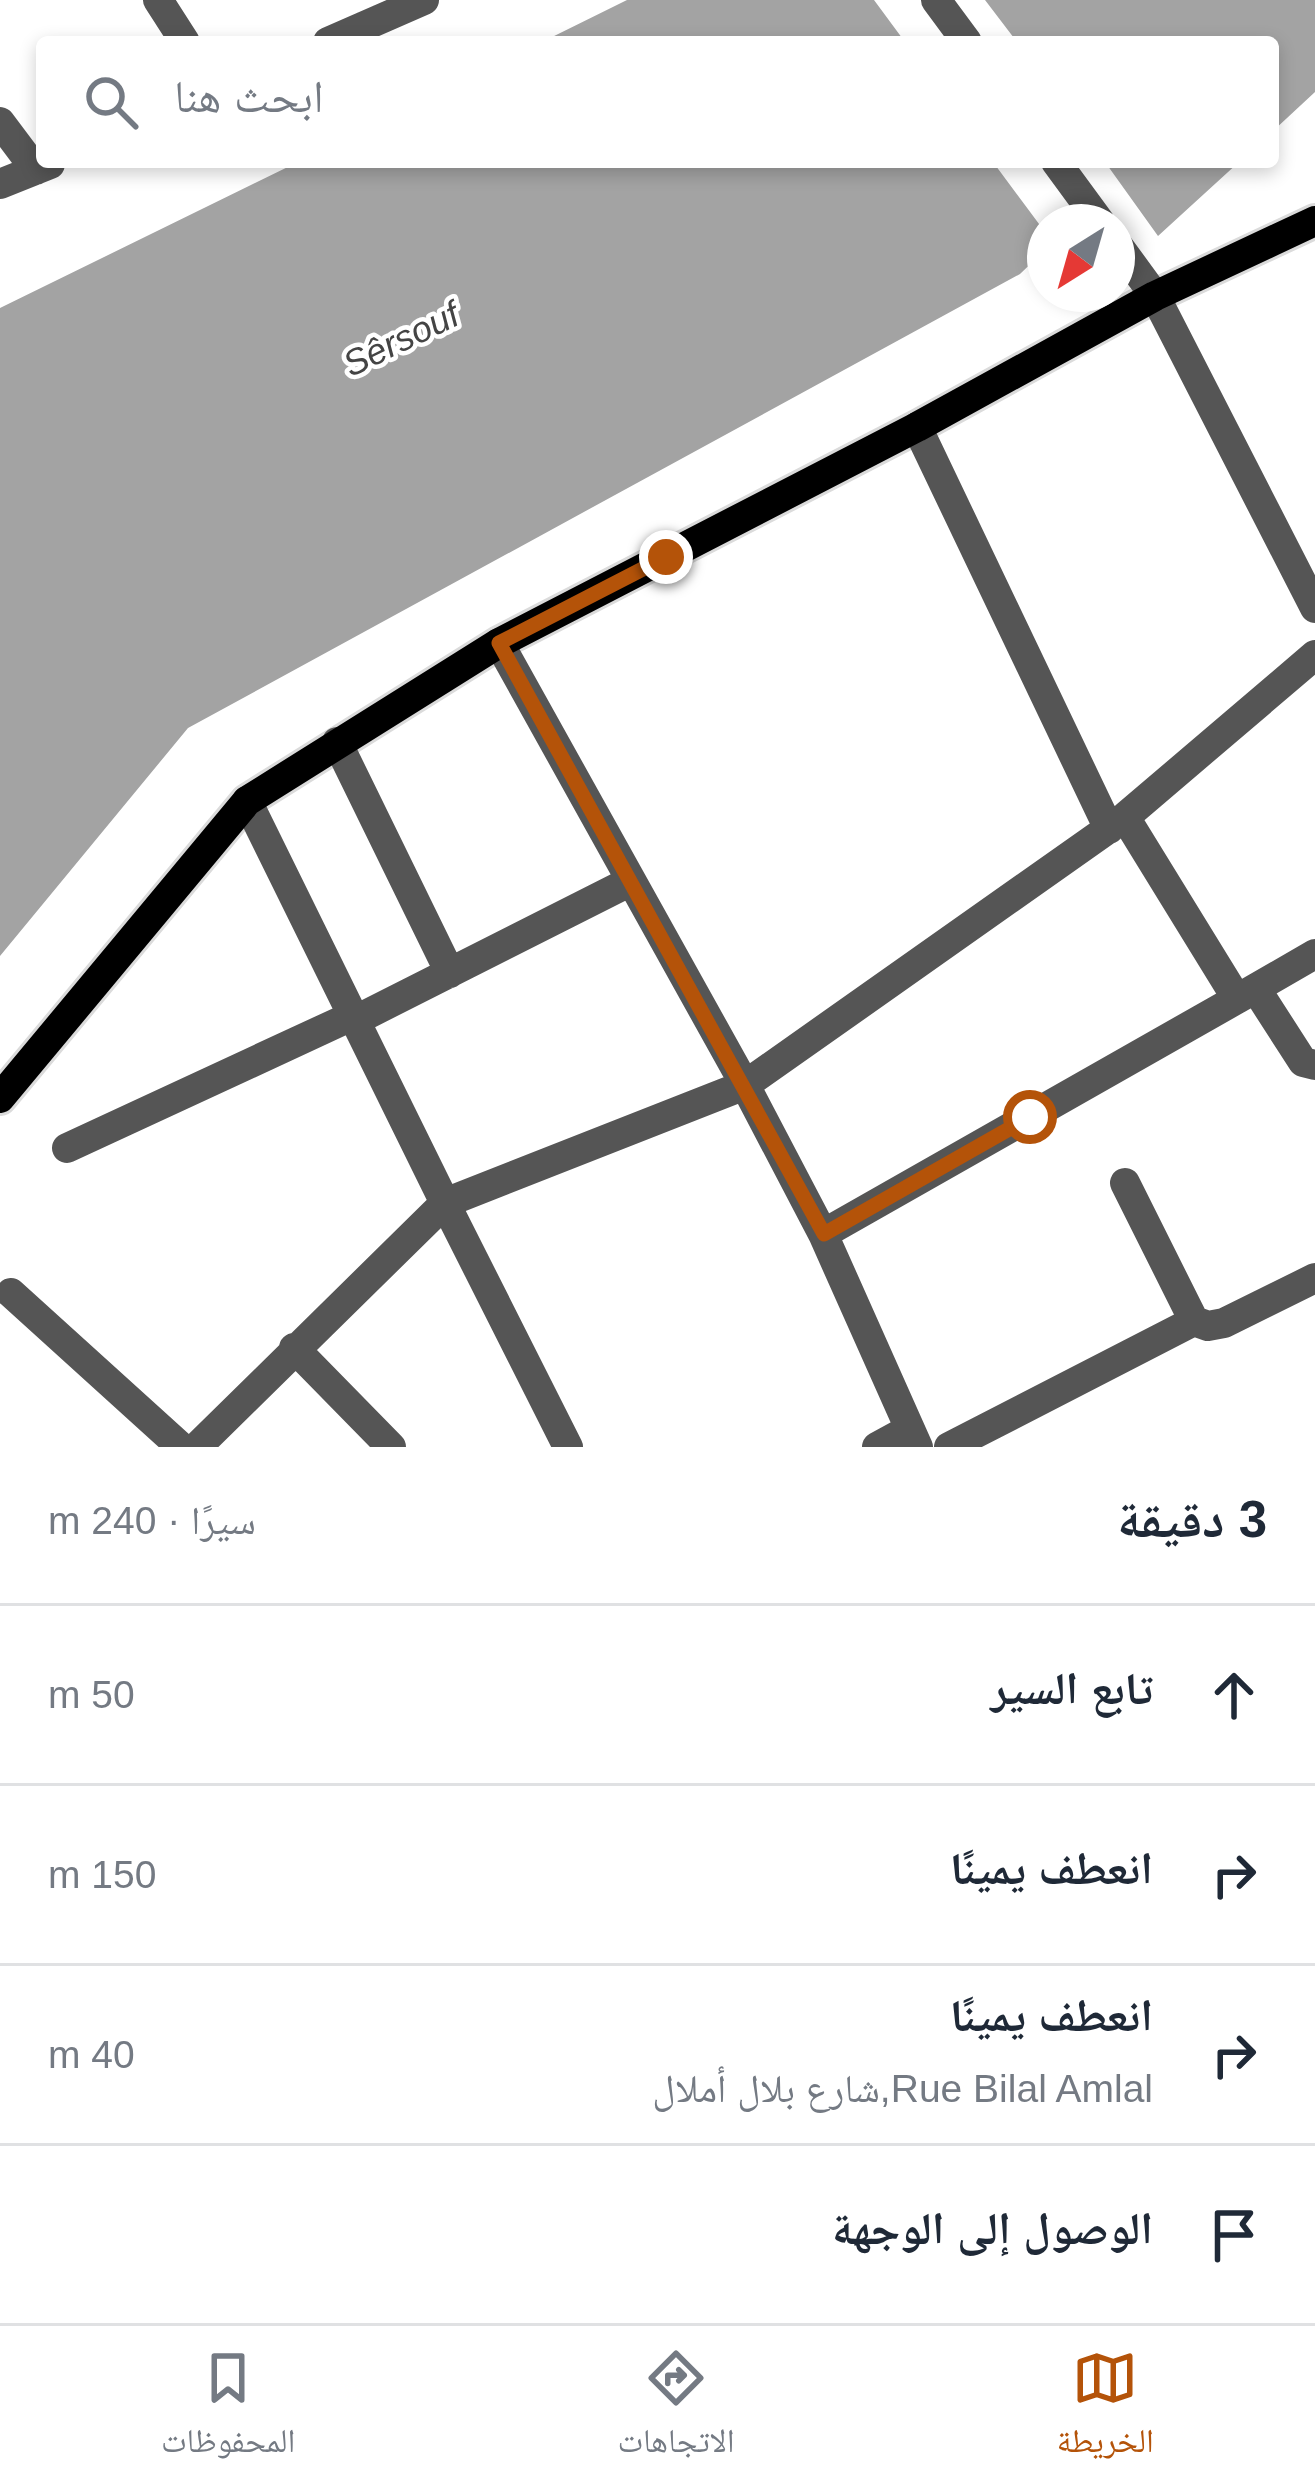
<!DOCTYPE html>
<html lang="ar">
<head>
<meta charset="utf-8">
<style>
	body { margin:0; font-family:Helvetica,"Noto Naskh Arabic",sans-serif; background:#f2f2f3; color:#1f2937; direction:rtl }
	.compass { position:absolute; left:1027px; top:204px; width:108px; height:108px; border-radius:50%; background:#fff; box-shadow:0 6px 18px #0003; rotate:217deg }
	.stop { position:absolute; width:36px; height:36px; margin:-27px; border:9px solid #b45309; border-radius:50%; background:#fff }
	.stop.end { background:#b45309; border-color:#fff; box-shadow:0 3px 12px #0008 }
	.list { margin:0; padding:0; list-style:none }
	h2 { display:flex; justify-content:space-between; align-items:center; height:156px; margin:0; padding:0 48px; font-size:51px }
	h2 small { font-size:39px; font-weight:400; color:#747a83 }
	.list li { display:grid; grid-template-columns:78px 1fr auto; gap:36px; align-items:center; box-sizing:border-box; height:180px; padding:0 48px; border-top:3px solid #e0e1e3 }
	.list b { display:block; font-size:45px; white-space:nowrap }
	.list p { margin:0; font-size:39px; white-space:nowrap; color:#747a83 }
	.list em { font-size:39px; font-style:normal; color:#747a83 }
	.icon { flex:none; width:66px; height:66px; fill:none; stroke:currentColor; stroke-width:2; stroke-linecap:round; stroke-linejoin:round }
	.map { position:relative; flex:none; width:1315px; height:1447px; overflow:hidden; direction:ltr }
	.search { position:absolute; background:#fff; box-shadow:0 6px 18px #0003; left:36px; right:36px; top:36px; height:132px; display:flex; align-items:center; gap:30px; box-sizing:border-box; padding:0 42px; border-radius:12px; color:#747a83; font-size:45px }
	.sheet { height:876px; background:#fff }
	nav { display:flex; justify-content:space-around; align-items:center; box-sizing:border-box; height:168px; border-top:3px solid #e0e1e3; background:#fff; font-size:33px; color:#747a83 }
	nav a { display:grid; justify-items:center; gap:6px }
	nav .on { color:#b45309 }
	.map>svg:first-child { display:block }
	.water { fill:#a3a3a3 }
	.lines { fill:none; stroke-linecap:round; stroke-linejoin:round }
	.major-casing { stroke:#dbdbdb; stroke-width:36 }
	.minor { stroke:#555; stroke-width:30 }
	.major { stroke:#000; stroke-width:30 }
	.route { stroke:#b45309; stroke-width:15 }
	.labels { text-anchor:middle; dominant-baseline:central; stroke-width:9; stroke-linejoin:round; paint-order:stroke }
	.water-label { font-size:36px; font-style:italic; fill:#444; stroke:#fff }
</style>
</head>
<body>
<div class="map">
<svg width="1315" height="1447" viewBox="0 0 1315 1447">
	<rect width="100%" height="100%" fill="#fff"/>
	<path class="water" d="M627,0H874L905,42H542Z
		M985,0H1315V92L1273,131V42H1017Z
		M298,162H993L1045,232V250L1020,274L188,728L0,956V308Z
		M1105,162H1239L1158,236Z"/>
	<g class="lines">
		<g class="major-casing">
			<path id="major" d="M0,1098L247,801L499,643L917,427L1155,296L1315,221"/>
		</g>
		<path class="minor" d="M158,0L185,42
			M936,0L967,42
			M328,42L424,0
			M0,122L36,170
			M1056,162L1100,222
			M0,184L50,164
			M1117,244L1155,296L1315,608
			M917,427L1109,829
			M337,742L450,973
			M247,801L445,1203L745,1085L499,643
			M1125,817L1237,999L1315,954
			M1256,989L1303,1062L1315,1065
			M354,1021L631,881
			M67,1148L352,1016
			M1125,1183L1194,1321L1208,1326L1224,1323L1315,1278
			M823,1234L1237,999
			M11,1293L181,1447
			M294,1348L391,1447
			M197,1447L445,1203L568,1447
			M877,1447L910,1429
			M918,1447L823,1234L745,1085L1125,817L1315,655
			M949,1447L1194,1321"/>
		<use href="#major" class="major"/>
	</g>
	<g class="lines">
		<path class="route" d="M666,557L499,643L824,1234L1030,1117"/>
	</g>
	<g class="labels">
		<g class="water-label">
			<text transform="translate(401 339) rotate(-26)">Sêrsouf</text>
		</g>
	</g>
</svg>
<svg class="compass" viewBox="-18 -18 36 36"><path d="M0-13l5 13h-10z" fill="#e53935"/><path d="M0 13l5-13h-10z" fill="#747a83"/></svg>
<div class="stop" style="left:1030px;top:1117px"></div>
<div class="stop end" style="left:666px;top:557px"></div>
<div class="search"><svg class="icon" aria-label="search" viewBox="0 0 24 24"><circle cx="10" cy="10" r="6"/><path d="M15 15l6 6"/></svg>ابحث هنا</div>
</div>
<section class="sheet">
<h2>3 دقيقة<small>سيرًا · 240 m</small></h2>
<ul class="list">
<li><svg class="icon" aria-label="ahead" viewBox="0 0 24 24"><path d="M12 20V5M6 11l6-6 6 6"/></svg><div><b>تابع السير</b></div><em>50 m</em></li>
<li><svg class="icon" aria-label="right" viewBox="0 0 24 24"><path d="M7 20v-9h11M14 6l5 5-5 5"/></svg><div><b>انعطف يمينًا</b></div><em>150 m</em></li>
<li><svg class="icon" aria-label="right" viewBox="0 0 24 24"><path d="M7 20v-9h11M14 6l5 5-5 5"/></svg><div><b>انعطف يمينًا</b><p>Rue Bilal Amlal,شارع بلال أملال</p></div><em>40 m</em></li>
<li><svg class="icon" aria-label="arrive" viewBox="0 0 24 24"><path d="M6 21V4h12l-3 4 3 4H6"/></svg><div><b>الوصول إلى الوجهة</b></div></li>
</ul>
</section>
<nav>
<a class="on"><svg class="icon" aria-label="map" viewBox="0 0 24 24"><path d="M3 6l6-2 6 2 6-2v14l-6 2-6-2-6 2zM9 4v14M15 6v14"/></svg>الخريطة</a>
<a><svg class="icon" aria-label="directions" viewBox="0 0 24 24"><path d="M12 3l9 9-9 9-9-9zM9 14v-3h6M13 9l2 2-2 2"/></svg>الاتجاهات</a>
<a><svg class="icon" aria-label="saved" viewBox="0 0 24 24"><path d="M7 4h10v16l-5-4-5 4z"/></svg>المحفوظات</a>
</nav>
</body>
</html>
